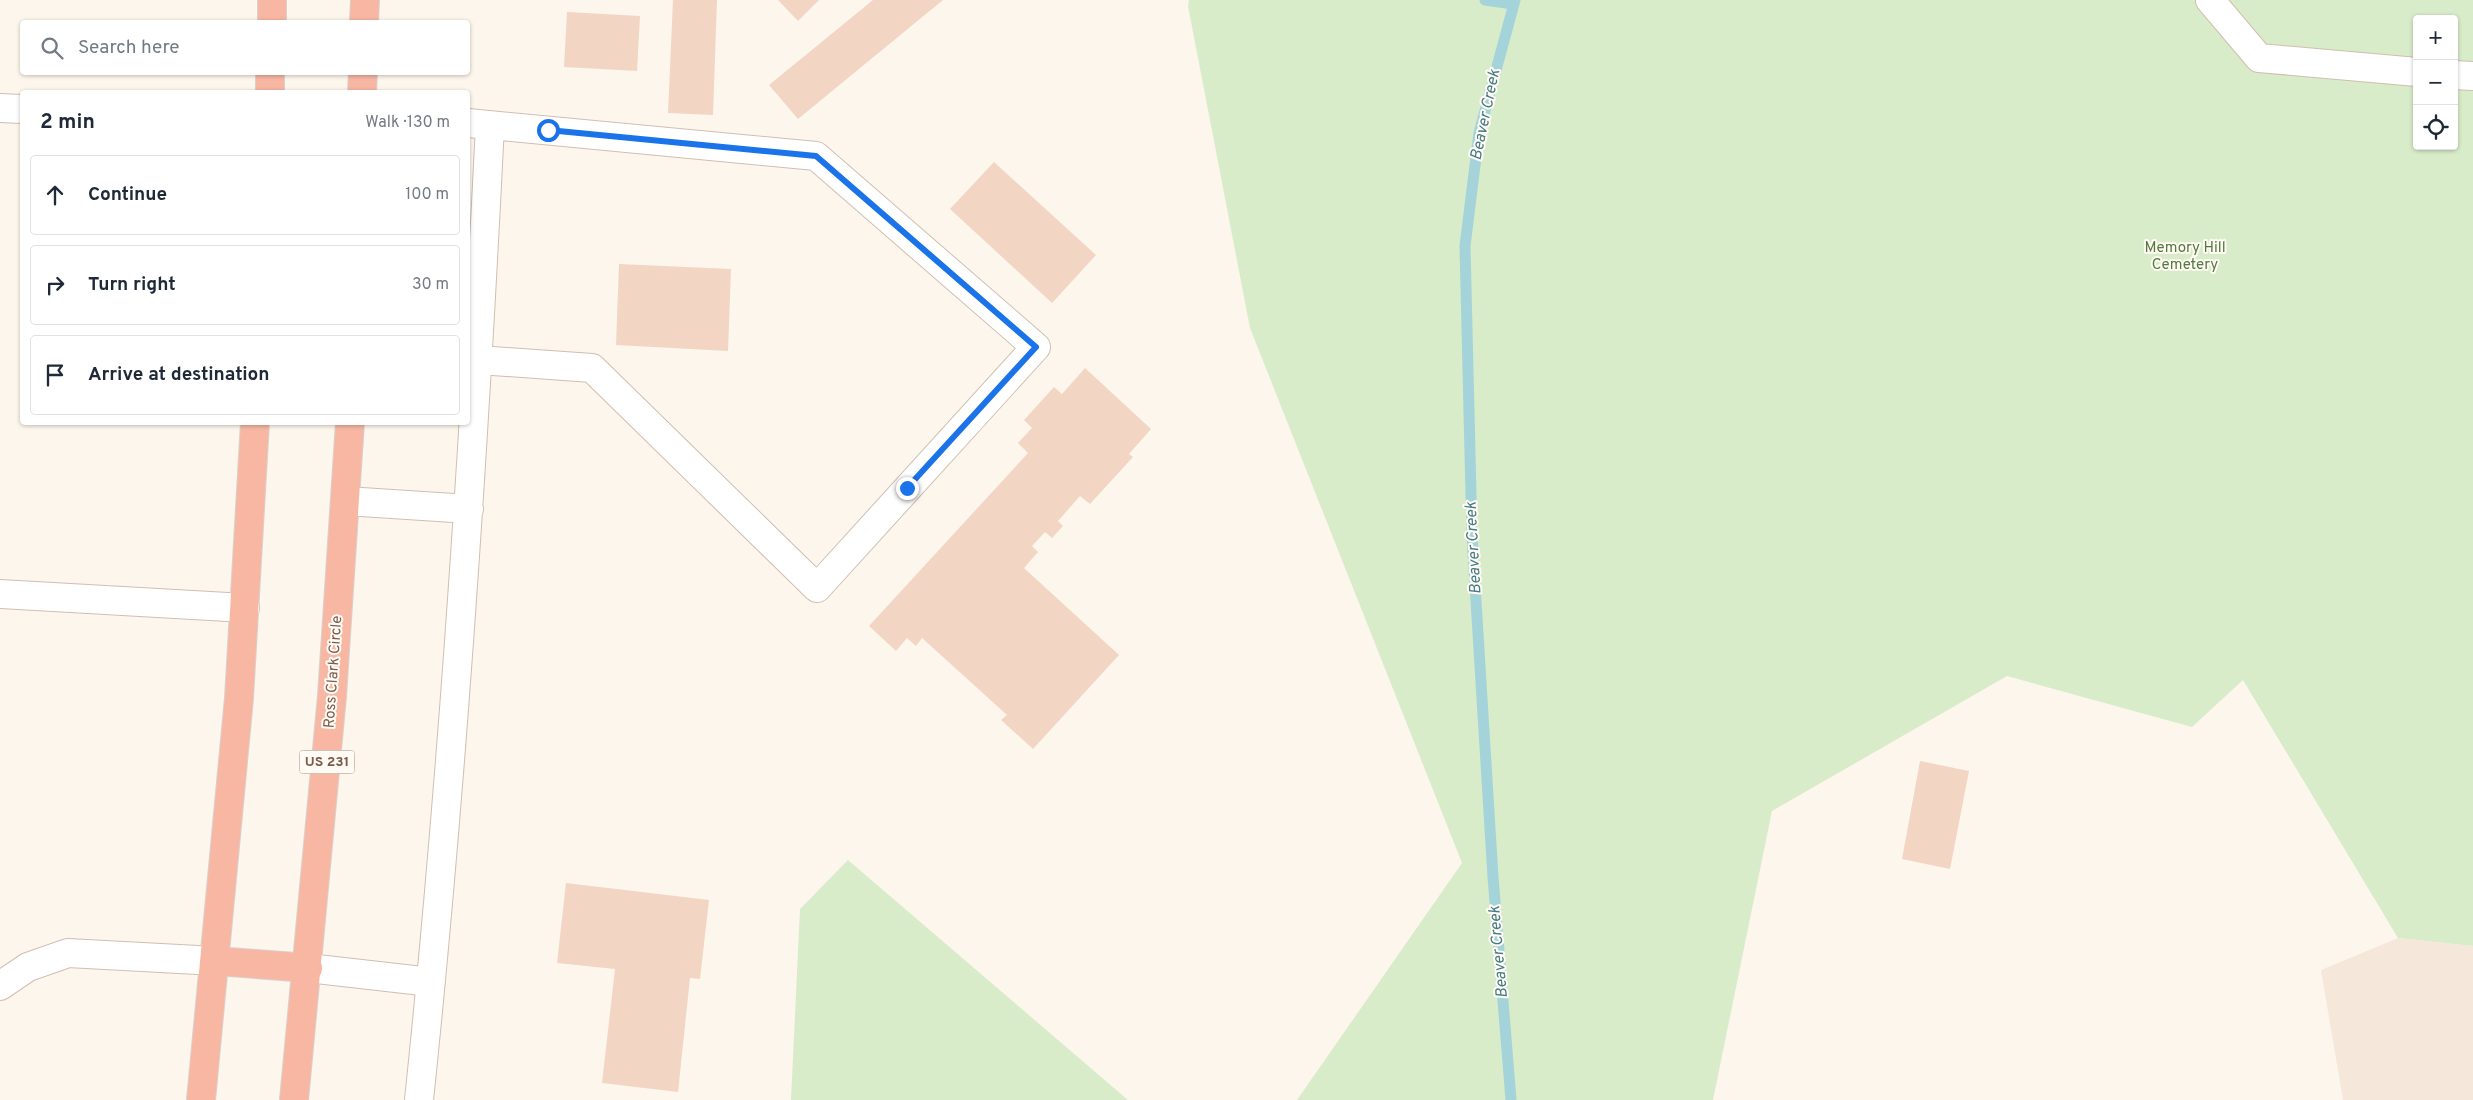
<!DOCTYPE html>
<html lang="en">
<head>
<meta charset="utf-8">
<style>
	body { margin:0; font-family:Overpass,sans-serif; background:#f2f2f3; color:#1f2937 }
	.controls { position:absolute; right:15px; top:15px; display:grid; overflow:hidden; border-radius:5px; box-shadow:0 1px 4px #0004 }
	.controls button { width:45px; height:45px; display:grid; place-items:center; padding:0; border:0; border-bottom:1px solid #e0e1e3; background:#fff; color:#1f2937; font:25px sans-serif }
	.stop { position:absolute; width:15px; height:15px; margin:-11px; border:4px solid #1a73e8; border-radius:50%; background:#fff }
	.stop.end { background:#1a73e8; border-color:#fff; box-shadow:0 1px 5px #0008 }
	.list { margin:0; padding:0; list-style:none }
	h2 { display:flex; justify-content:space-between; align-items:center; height:65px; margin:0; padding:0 20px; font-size:21px }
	h2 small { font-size:16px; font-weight:400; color:#747a83 }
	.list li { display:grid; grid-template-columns:32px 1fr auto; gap:15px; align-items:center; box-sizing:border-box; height:80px; margin:0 10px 10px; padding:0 10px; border:1px solid #e0e1e3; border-radius:5px }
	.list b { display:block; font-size:19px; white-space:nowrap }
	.list em { font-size:16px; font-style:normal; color:#747a83 }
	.icon { flex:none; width:28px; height:28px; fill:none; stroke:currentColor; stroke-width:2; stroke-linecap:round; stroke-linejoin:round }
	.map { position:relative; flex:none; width:2473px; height:1100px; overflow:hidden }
	.search { position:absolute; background:#fff; box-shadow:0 1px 4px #0004; left:20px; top:20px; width:450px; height:55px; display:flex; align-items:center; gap:12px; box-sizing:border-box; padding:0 18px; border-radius:5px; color:#747a83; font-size:19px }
	.panel { position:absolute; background:#fff; box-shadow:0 1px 4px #0004; left:20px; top:90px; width:450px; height:335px; border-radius:5px }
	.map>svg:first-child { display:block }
	.residential { fill:#f5e8da }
	.green { fill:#d8ecc9; fill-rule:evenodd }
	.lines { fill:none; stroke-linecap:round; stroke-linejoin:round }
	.stream { stroke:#a5d3da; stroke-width:11 }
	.building { fill:#f3d5c3 }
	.minor-casing { stroke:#d1beb0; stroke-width:30 }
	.highway-casing { stroke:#dad1cd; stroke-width:30 }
	.minor { stroke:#fff; stroke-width:28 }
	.highway { stroke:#f7b7a3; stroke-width:28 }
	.route { stroke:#1a73e8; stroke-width:6 }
	.labels { text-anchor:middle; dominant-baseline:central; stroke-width:4; stroke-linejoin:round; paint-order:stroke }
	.shield { fill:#fffaf3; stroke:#a28b7f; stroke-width:1 }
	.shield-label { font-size:14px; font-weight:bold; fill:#7a5c4d }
	.park-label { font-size:15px; fill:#537a41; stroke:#fffaf3 }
	.street-label { font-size:15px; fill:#7a5c4d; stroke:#fffaf3 }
	.water-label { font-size:16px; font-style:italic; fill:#437c86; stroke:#fffaf3 }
</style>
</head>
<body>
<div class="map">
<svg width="2473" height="1100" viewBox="0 0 2473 1100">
	<rect width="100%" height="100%" fill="#fdf6ec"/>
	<path class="residential" d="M2398,938L2473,946V1100H2343L2321,970Z"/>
	<path class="green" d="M1189,0H2473V946L2398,938L2243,680L2192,727L2007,676L1772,811L1713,1100H1297L1462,863L1250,328L1188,6ZM2417,19H2454V146H2417Z
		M848,860L1128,1100H791L800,909Z"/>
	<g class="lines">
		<path class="stream" d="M1485,0L1513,4
			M1511,1100L1493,877L1472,536L1465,246L1479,133L1515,0"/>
	</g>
	<path class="building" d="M673,0H717L713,115L668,113Z
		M778,0H819L798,21Z
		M873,0H943L798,119L769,85Z
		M567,12L640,16L637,71L564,67Z
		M994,162L1096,255L1052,303L950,209Z
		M619,264L731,269L728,351L616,345Z
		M1085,368L1151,429L1129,454L1133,457L1090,504L1080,496L1058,521L1063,526L1052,538L1045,532L1032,546L1038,552L1024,568L1119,655L1033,749L1001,720L1007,715L922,638L916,646L907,638L896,651L869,626L1028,453L1018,443L1032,428L1024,420L1054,387L1062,394Z
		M1920,761L1969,771L1950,869L1902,859Z
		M566,883L709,900L700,979L690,978L678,1092L602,1083L615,969L557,963Z"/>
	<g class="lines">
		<g class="minor-casing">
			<path id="minor" d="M2210,0L2259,58L2417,72
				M2454,75L2473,76
				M0,108L22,109
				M468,123L816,156L1036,347L817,588L592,368L479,360
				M346,501L469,509
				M0,594L245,608
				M308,968L431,982
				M0,986L28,967L68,953L216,961
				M419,1100C453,776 474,450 490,125"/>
		</g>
		<g class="highway-casing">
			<path id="highway" d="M272,22V0
				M364,22L365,0
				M270,92V72
				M362,92L363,72
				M216,961L308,968
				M201,1100L239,698L255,422
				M294,1100L332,696L350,422"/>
		</g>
		<use href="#minor" class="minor"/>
		<use href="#highway" class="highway"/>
	</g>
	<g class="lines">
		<path class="route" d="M548,130L816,156L1036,347L907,488"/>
	</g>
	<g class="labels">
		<rect class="shield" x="299.5" y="750.5" width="55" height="23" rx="4"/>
		<g class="shield-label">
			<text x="327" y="762">US 231</text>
		</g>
		<g class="park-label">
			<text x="2185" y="248">Memory Hill<tspan x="2185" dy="17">Cemetery</tspan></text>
		</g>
		<g class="street-label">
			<text transform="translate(334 672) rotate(-86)">Ross Clark Circle</text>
		</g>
		<g class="water-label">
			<text transform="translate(1486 115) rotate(-78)">Beaver Creek</text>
			<text transform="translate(1474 548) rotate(-93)">Beaver Creek</text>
			<text transform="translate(1499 952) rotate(-95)">Beaver Creek</text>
		</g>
	</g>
</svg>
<div class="controls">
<button>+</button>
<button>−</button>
<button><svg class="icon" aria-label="locate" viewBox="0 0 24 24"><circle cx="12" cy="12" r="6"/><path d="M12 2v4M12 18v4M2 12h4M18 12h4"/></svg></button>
</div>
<div class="stop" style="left:548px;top:130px"></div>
<div class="stop end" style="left:907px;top:488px"></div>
<div class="search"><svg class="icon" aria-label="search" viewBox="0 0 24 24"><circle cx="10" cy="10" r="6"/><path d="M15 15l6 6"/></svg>Search here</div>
<section class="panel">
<h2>2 min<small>Walk · 130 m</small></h2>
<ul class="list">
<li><svg class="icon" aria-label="ahead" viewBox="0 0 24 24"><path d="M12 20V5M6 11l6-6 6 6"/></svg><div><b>Continue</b></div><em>100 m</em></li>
<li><svg class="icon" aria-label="right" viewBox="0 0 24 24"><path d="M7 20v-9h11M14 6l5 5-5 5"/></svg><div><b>Turn right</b></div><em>30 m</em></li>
<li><svg class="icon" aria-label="arrive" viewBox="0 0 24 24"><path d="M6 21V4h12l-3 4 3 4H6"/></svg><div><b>Arrive at destination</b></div></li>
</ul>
</section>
</div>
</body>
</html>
